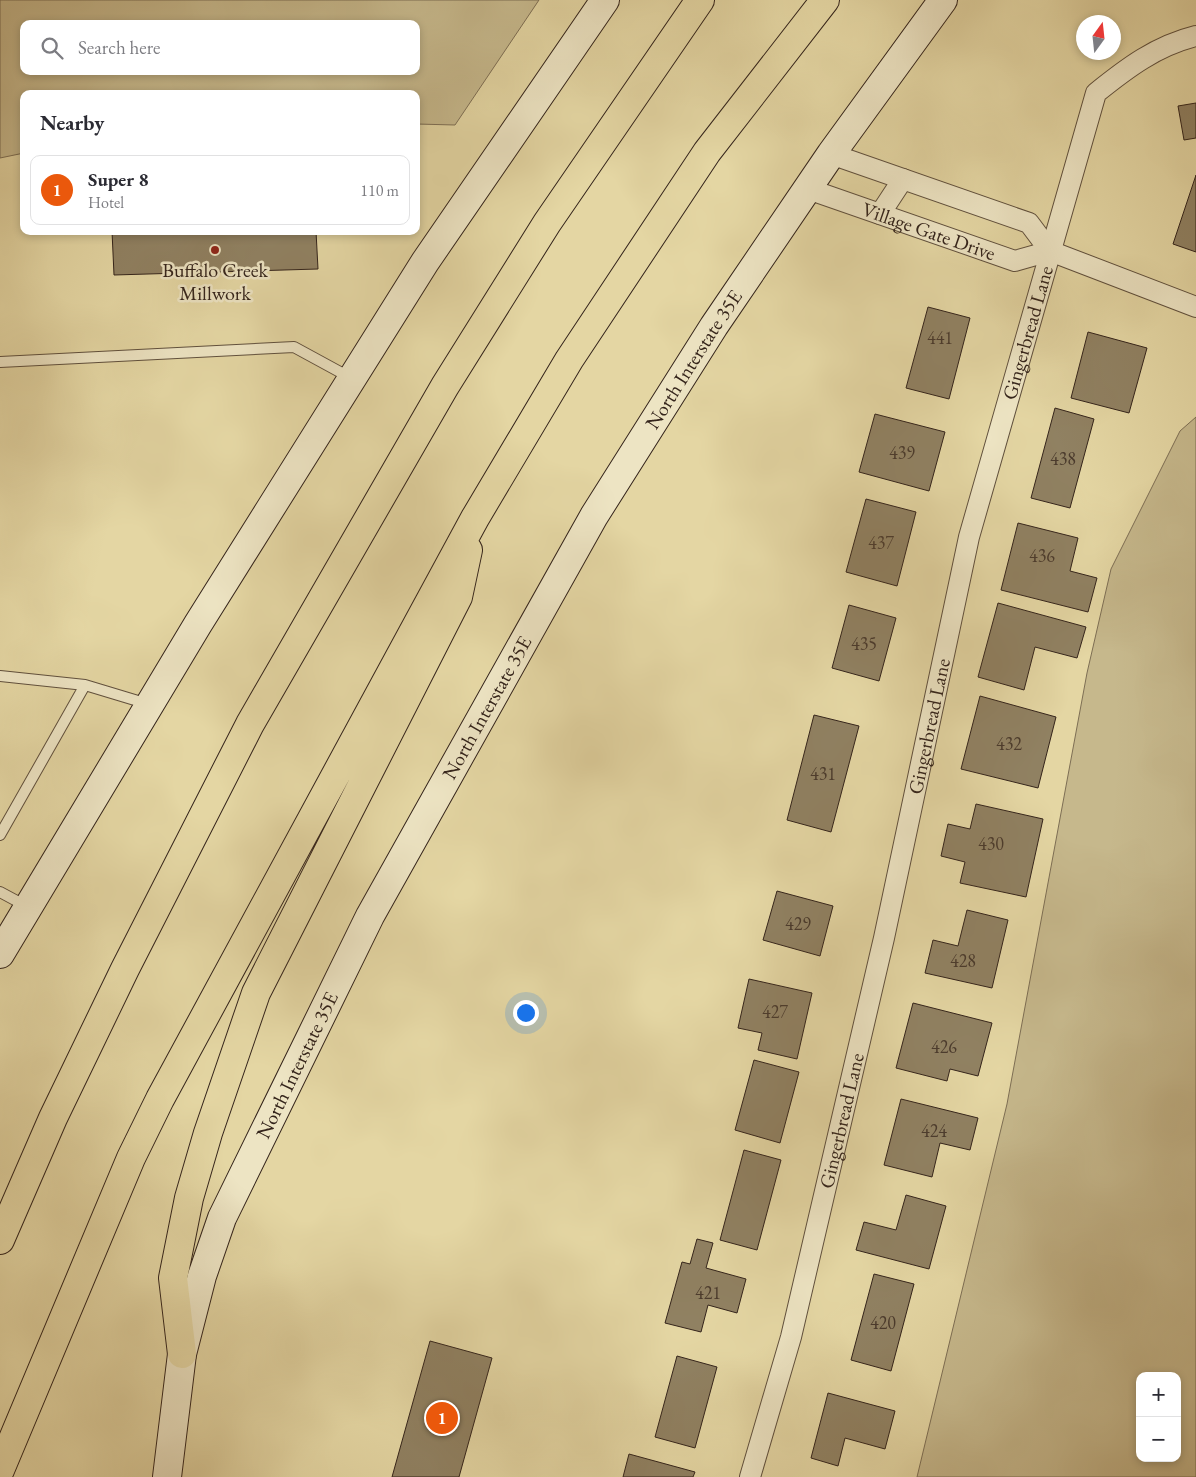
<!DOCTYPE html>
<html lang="en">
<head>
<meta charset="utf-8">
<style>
	body { margin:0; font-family:"EB Garamond",serif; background:#f2f2f3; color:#2b2b33 }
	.controls { position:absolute; right:15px; bottom:15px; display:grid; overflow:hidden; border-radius:10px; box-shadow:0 2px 8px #0003 }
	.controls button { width:45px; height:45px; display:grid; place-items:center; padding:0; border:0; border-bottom:1px solid #e1e1e2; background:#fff; color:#2b2b33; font:25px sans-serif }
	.compass { position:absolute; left:1076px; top:15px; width:45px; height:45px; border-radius:50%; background:#fff; box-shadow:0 2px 8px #0003; rotate:15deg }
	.you { position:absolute; left:525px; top:1012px; width:18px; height:18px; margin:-12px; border:4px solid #fff; border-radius:50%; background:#1a73e8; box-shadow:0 0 0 8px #1a73e833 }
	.badge { display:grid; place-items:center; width:32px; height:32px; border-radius:50%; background:#ea580c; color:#fff; font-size:16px; font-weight:700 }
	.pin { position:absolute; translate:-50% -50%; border:2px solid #fff; box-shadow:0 1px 5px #0006 }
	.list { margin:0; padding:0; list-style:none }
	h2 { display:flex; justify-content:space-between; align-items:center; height:65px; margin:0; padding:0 20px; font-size:21px }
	h2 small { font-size:16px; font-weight:400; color:#7c7c81 }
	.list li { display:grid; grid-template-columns:32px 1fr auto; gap:15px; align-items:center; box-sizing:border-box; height:70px; margin:0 10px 10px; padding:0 10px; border:1px solid #e1e1e2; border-radius:10px }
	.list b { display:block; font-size:19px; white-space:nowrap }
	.list p { margin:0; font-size:16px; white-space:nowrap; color:#7c7c81 }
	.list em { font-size:16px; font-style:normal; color:#7c7c81 }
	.icon { flex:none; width:28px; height:28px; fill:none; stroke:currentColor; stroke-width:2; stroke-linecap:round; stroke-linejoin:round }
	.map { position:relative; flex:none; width:1196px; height:1477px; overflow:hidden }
	.search { position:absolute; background:#fff; box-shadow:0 2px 8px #0003; left:20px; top:20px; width:400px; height:55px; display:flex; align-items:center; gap:12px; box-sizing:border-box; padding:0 18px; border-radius:10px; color:#7c7c81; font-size:19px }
	.panel { position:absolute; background:#fff; box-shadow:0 2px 8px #0003; left:20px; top:90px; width:400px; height:145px; border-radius:10px }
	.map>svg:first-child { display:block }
	.green { fill:#c6b88c; stroke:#7d6e54; fill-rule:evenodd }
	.building { fill:#908162; stroke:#34241b }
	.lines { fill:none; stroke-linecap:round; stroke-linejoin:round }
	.lane-casing { stroke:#60503d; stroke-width:12 }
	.street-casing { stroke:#60503d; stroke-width:22 }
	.secondary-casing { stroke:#34241b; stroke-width:30 }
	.highway-casing { stroke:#34241b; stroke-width:30 }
	.lane { stroke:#ede4c3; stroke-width:10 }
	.street { stroke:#ede4c3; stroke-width:20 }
	.secondary { stroke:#ede4c3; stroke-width:28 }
	.highway { stroke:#e4d6a3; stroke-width:28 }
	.poi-dot { fill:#8f2418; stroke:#ede4c3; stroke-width:2 }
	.labels { text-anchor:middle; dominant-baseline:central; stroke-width:5; stroke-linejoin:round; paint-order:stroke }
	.number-label { font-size:18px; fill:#4b3b2d }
	.street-label { font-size:20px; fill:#34241b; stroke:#ede4c3 }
	.poi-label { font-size:20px; fill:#34241b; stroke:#ede4c3 }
</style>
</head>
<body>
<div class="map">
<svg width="1196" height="1477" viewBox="0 0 1196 1477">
	<rect width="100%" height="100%" fill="#e4d6a3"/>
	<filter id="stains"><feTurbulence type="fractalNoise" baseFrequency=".004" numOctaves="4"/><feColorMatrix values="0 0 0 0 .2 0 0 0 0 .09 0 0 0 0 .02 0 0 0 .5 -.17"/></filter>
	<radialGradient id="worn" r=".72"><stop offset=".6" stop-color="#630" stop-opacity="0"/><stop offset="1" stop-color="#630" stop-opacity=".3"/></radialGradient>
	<path class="green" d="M0,0H539L455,125L416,124V94H24V153L0,158ZM24,24H416V71H24Z
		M1196,417V1477H917L1007,1104L1087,673L1111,569L1180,431ZM1140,1376H1177V1458H1140Z"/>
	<path class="building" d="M1196,103V138L1184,140L1178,106Z
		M1196,175V252L1173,244Z
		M112,231H316L318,269L114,275Z
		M928,307L970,318L949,399L906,388Z
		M1088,332L1147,348L1129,413L1071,398Z
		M1055,408L1094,419L1070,508L1031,498Z
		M875,414L945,432L929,491L859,472Z
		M866,499L916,512L897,586L846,572Z
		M1018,523L1078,538L1070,571L1097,578L1088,612L1001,590Z
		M998,603L1086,627L1077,658L1035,647L1024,690L978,677Z
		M849,605L896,618L879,681L832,668Z
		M980,696L1056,717L1038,788L961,769Z
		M814,715L859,726L831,832L787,820Z
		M976,804L1043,819L1026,897L960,883L965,862L941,856L948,824L970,829Z
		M777,891L833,906L820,956L763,940Z
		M967,910L1008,920L992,988L925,973L933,940L958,946Z
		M749,979L812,993L797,1059L758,1050L762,1033L738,1028Z
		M913,1003L992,1023L978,1076L950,1069L947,1081L896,1068Z
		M754,1060L799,1072L780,1143L735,1130Z
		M901,1099L978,1118L970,1150L940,1143L932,1177L884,1165Z
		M744,1150L781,1160L757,1250L720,1240Z
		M906,1195L946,1206L929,1269L856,1250L864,1222L896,1230Z
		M697,1239L713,1243L706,1268L746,1279L737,1313L708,1305L701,1332L665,1323L682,1262L690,1264Z
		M874,1274L914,1284L891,1371L851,1360Z
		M430,1341L492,1358L459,1477H392Z
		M677,1356L717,1367L695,1448L655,1437Z
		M828,1393L895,1411L885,1449L845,1438L838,1466L811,1458Z
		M629,1454L695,1472L693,1477H623Z"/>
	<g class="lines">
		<g class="lane-casing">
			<path id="lane" d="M0,362L294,347L351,378
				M0,676L85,685L148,704
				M0,835L85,685
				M0,892L28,907"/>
		</g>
		<g class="street-casing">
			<g id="street">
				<path d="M831,154L1029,223L1050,251L1196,307"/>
				<path id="s1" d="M808,189L1015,261L1050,251"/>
				<path d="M880,214L903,179"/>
				<path id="s2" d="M750,1477L791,1337L884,938L969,537L1096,93C1127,68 1156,46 1196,36"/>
			</g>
		</g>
		<g class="secondary-casing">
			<g id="secondary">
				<path d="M0,954L198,624L425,262L605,0"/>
				<path id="s3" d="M167,1477L182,1354L202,1276L222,1218L370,916L594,516L714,326L831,154L943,0"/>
			</g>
		</g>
		<g class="highway-casing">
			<path id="highway" d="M0,1240L53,1118L125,969L250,724L445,386L547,223L700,0
				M182,1354L173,1278L189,1198L208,1133L256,993L458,597L468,550
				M0,1470L131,1158L160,1099L475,518L569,360L707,152L825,0"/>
		</g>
		<use href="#lane" class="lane"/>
		<use href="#street" class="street"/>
		<use href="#secondary" class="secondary"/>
		<use href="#highway" class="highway"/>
	</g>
	<circle class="poi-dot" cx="215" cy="250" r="5"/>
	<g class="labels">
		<g class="number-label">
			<text x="940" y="337">441</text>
			<text x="902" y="452">439</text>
			<text x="1063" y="458">438</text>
			<text x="881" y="542">437</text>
			<text x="1042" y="555">436</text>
			<text x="864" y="643">435</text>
			<text x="1009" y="743">432</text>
			<text x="823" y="773">431</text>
			<text x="991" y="843">430</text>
			<text x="798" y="923">429</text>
			<text x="963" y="960">428</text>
			<text x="775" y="1011">427</text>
			<text x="944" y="1046">426</text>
			<text x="934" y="1130">424</text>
			<text x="708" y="1292">421</text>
			<text x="883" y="1322">420</text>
		</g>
		<g class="street-label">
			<text stroke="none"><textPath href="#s1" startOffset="128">Village Gate Drive</textPath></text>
			<text stroke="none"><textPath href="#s2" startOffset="1178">Gingerbread Lane</textPath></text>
			<text stroke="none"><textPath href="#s3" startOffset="1246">North Interstate 35E</textPath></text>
			<text stroke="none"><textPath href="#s3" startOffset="841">North Interstate 35E</textPath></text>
			<text stroke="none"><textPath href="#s2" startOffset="772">Gingerbread Lane</textPath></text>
			<text stroke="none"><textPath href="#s3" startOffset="436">North Interstate 35E</textPath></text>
			<text stroke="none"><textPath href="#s2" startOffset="368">Gingerbread Lane</textPath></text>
		</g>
		<g class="poi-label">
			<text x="215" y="270">Buffalo Creek<tspan x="215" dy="23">Millwork</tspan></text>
		</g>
	</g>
	<rect width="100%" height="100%" filter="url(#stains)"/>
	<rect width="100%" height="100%" fill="url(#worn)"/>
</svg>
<div class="controls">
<button>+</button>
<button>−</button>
</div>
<svg class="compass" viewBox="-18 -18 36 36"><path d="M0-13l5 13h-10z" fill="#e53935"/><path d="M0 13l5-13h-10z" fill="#7c7c81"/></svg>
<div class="you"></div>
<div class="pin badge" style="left:442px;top:1418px">1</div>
<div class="search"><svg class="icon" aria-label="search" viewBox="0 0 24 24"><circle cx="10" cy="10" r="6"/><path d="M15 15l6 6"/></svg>Search here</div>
<section class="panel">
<h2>Nearby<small></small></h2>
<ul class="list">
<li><span class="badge">1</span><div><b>Super 8</b><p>Hotel</p></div><em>110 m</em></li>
</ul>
</section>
</div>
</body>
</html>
